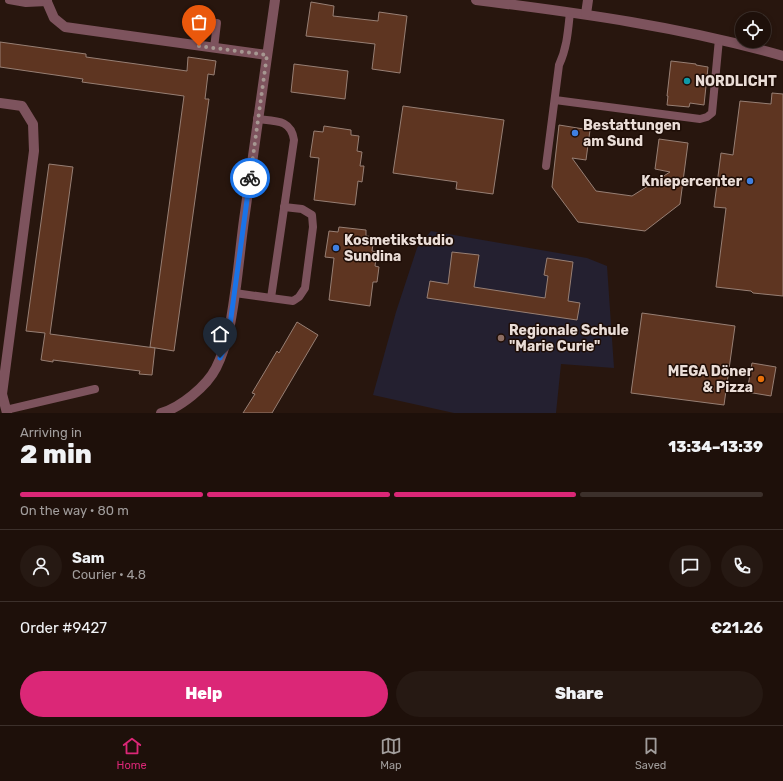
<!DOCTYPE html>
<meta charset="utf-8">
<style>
body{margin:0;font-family:Rubik,sans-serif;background:#261913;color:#f1f3f6;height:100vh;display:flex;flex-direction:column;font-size:15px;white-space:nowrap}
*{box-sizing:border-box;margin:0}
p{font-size:13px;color:#a19d9c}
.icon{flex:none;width:22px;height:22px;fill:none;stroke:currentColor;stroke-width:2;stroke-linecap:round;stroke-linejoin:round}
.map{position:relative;height:413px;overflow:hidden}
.panel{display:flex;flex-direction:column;background:#1e100a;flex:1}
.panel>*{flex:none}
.buttons{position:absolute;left:735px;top:12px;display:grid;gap:8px}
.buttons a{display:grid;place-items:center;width:36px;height:36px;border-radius:50%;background:#1e100a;box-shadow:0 2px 6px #0003,0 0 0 1px #3c302b;font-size:20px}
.pin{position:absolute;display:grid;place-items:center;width:34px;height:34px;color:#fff;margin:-41px -17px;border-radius:50% 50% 50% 0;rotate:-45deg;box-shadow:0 0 4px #0007}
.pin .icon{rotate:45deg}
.courier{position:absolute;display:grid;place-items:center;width:40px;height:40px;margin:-20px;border:3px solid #1a73e8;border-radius:50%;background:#fff;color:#222;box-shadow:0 1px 5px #0007}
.overview em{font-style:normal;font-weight:800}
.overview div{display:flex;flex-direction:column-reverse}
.overview{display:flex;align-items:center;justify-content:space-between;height:68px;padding:0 20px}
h1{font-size:26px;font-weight:800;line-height:30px}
.bar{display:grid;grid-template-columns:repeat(4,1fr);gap:6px 4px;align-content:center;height:48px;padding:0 20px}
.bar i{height:5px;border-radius:3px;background:#3c302b}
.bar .on{background:#db2777}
.bar p{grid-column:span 4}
.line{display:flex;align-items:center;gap:10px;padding:0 20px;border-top:1px solid #3c302b}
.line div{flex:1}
.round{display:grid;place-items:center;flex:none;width:42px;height:42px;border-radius:21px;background:#261913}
.button{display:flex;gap:8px;margin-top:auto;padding:8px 20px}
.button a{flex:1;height:46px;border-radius:24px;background:#db2777;color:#fff;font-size:16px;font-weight:800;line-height:46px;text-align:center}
.button a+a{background:#261913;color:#f1f3f6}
.tabs{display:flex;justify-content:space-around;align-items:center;height:56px;border-top:1px solid #3c302b;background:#1e100a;font-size:11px;color:#a19d9c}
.tabs a{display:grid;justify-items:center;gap:2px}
.tabs .on{color:#db2777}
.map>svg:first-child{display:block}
.education{fill:#242030}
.building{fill:#5e3521;stroke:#977f74}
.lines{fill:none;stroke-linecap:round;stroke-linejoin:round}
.service{stroke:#7d535d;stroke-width:8}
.minor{stroke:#7d535d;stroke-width:10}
.done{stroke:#a69791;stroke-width:4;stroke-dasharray:0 7.2}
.route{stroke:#1a73e8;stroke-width:5}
.culture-dot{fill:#0f9aa8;stroke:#1e0d06;stroke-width:1.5}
.shop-dot{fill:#3f7fe0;stroke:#1e0d06;stroke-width:1.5}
.education-dot{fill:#8d6e63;stroke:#1e0d06;stroke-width:1.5}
.food-dot{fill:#e8710a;stroke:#1e0d06;stroke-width:1.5}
.labels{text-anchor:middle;stroke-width:3;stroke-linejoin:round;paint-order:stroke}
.poi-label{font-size:14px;font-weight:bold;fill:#eaddd7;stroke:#1e0d06;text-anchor:start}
</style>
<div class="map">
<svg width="783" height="413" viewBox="0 0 783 413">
<rect width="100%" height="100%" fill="#28160e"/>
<path class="education" d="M431,231L587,258L607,266L614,368L561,364L556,413H454L373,395L396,312L417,248Z"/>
<g class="building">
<path d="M311,2L334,6L333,16L378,21L379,12L407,16L400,73L372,69L375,44L306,36Z"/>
<path d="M0,42L86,54V57L187,71L188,57L216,61L214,75L208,74L205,99H209L174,351L150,347L184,96L82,82L83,79L0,67Z"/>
<path d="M671,61L696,64V65L708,67L704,105L690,103L689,107L667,105L668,96H667Z"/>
<path d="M294,64L348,71L345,99L291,92Z"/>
<path d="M772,93L783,94V296L753,293L751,291L716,287L726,208L714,207L721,153L733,155L740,101L771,104Z"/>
<path d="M403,106L504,120L493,194L456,189L457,182L393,173Z"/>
<path d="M559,125L590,130L586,160L572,158L596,191L632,196L670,172L655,169L659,139L688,143L680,204L645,231L578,222L552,187Z"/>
<path d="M324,126L351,130V135L359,136L357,151L362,152L360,166H364L362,182L358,181L355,205L314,200L319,158L310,157L314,131L323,132Z"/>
<path d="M49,164L73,167L50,334L155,348L152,375L139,374L140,371L53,360V362L41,360L45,333L26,331Z"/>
<path d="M339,227L366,230V236L374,237L372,251L377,252L375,266L379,267L377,282H373L370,306L329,300L334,258L325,257L329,231L338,232Z"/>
<path d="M452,252L479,255L474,287L545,298L548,276L544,275L547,258L573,262L568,301L580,303L577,320L427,298L430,281L448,284Z"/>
<path d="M642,313L735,326L724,405L631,393Z"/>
<path d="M297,322L318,335L272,413H243L255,394L252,393L264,373L277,351L279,353Z"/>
<path d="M752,363L776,367L771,396L747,392Z"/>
</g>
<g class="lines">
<g class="service">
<path d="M9,0L26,3L47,2"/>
<path d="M214,48L217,23"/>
<path d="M555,100L700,119L707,117L712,113L719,39"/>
<path d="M546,166L559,65C567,48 568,31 570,12"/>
<path d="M235,293L271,298L294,140C291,119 275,121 257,119"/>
<path d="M271,298L293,301L299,297L305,288L313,227L312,215L302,209L284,207"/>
<path d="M6,410L95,389"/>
</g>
<g class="minor">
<path d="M47,0V2L54,18L65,27L267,55"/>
<path d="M476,0C580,13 683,27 783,56"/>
<path d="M586,14L588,0"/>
<path d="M0,103L22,106L33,124L34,151L2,394L7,413"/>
<path d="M161,413C180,408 207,386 216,368C229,342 232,314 236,286C239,264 241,242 244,220C254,146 265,73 275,0"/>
</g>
</g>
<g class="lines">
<path class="done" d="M199,46L267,55L250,178"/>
<path class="route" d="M220,358L226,346L230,325L250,178"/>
</g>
<circle class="culture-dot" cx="687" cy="81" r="4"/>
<g class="shop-dot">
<circle cx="575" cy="133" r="4"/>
<circle cx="750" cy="181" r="4"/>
<circle cx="336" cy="248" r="4"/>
</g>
<circle class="education-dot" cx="501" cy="338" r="4"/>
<circle class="food-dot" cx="761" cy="379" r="4"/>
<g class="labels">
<g class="poi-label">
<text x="695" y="86">NORDLICHT</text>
<text x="583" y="130">Bestattungen<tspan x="583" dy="16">am Sund</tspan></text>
<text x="742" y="186" text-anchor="end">Kniepercenter</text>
<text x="344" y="245">Kosmetikstudio<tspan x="344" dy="16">Sundina</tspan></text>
<text x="509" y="335">Regionale Schule<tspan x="509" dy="16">"Marie Curie"</tspan></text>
<text x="753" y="376" text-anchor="end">MEGA Döner<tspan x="753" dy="16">&amp; Pizza</tspan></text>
</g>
</g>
</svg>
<div class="buttons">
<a><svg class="icon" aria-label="locate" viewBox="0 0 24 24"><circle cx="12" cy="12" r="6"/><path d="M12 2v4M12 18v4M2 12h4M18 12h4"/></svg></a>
</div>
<div class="pin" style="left:199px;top:46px;background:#ea580c"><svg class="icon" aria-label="bag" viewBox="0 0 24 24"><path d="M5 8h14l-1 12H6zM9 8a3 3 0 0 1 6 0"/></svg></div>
<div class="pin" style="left:220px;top:358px;background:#1f2937"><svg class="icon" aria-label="home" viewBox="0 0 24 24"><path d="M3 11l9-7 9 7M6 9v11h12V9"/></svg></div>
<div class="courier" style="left:250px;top:178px"><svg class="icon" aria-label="bike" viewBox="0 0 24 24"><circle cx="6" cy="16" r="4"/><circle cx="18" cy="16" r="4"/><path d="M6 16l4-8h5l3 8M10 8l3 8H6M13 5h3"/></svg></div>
</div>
<section class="panel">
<div class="overview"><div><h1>2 min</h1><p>Arriving in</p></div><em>13:34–13:39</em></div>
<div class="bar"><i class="on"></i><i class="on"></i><i class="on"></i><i></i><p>On the way · 80 m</p></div>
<div class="line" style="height:72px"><a class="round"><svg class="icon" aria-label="person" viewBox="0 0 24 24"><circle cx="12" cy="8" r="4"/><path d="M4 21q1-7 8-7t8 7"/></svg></a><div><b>Sam</b><p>Courier · 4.8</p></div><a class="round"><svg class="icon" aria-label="chat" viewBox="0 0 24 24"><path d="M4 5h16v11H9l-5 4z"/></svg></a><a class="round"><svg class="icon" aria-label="phone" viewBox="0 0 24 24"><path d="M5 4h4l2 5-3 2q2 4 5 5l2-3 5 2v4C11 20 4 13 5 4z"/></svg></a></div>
<div class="line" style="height:52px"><div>Order #9427</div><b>€21.26</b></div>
<div class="button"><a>Help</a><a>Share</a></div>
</section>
<nav class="tabs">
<a class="on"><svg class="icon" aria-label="home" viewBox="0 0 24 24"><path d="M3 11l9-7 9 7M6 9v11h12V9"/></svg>Home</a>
<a><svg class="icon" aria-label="map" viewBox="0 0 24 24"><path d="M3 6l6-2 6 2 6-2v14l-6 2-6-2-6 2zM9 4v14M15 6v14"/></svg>Map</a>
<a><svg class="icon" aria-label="saved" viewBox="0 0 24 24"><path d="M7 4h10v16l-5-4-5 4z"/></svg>Saved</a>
</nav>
